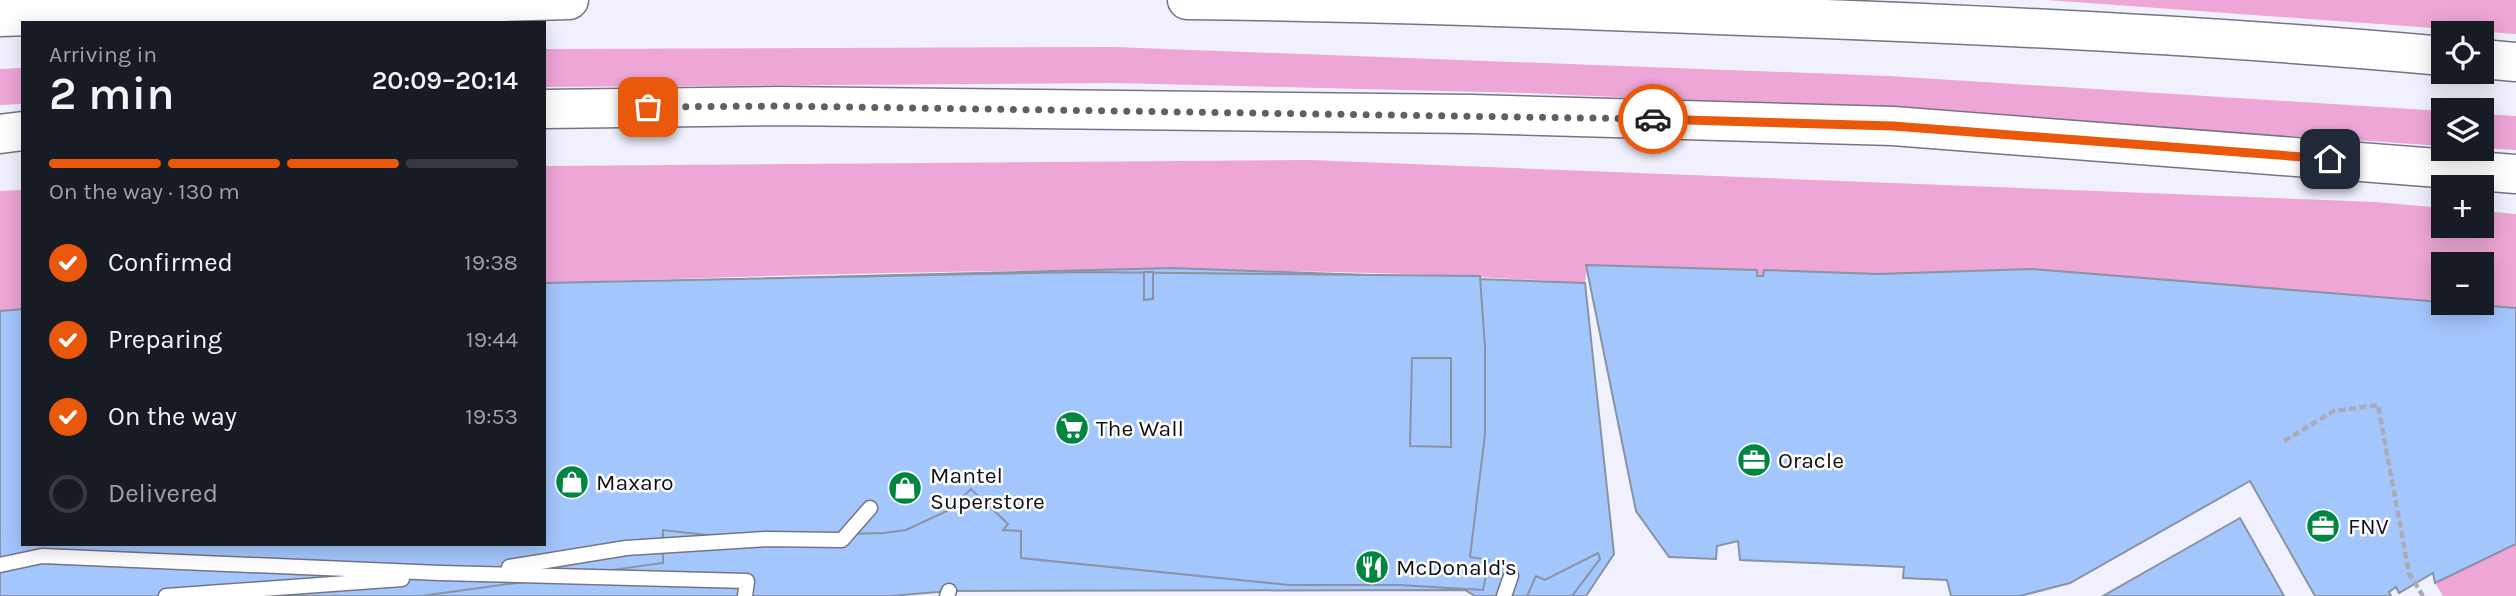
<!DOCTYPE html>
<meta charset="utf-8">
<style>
body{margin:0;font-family:Karla,sans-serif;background:#242831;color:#f1f3f6;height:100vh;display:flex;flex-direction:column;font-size:26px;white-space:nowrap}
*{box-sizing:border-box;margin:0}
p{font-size:23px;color:#9ea1a6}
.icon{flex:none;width:38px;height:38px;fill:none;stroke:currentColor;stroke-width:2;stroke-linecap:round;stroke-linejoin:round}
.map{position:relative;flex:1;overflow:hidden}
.drawer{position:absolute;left:21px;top:21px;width:525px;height:525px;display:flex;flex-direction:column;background:#171b24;border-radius:0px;box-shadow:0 4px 18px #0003}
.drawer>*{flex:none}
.fabs{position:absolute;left:2431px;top:21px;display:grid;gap:14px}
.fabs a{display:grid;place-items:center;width:63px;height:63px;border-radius:0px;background:#171b24;box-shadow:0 4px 18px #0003;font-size:35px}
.pin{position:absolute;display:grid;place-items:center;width:60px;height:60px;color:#fff;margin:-30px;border-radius:14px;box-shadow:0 4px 10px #0006}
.courier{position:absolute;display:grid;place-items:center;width:70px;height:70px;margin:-35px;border:5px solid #ea580c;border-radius:50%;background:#fff;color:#222;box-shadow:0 2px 9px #0007}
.head em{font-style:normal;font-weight:600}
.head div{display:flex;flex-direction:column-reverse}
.head{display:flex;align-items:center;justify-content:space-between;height:119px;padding:0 28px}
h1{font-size:46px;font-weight:600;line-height:52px}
.bar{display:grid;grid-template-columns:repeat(4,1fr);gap:10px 7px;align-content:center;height:84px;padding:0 28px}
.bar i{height:9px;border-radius:5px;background:#363941}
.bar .selected{background:#ea580c}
.bar p{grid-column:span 4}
ol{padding:0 28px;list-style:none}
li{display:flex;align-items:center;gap:21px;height:77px}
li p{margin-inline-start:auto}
li .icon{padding:7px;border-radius:50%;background:#ea580c;color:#fff;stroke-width:4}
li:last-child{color:#9ea1a6}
li i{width:38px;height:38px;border:4px solid #363941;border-radius:50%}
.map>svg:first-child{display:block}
.green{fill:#eda6d6;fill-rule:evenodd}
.building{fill:#a3c6fd;stroke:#8993a3;stroke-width:2}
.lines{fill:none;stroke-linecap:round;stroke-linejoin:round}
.service-casing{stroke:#757486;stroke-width:17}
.motorway-casing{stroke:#757486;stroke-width:41}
.path{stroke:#ababb5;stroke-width:4.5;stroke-dasharray:7 3.5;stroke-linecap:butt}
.service{stroke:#fff;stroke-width:14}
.motorway{stroke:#fff;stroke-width:38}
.done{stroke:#5f5f67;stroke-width:7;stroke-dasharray:0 12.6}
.route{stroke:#ea580c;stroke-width:9}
.labels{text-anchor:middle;stroke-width:5;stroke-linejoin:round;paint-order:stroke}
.poi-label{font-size:23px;fill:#101016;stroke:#fff;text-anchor:start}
</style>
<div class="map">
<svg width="2516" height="596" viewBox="0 0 2516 596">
<rect width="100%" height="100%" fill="#f1f1fd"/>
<g class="green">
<path d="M2047,0H2516V34Z"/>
<path d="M1114,47L1889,76L2443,111V146L1885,109L1525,93L1113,83L544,87V49Z"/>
<path d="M23,68V104L0,105V69Z"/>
<path d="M2482,114L2516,116V150L2482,148Z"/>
<path d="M1310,160L2376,202L2443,208V226H2482V211L2516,214V308L2031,269L1878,274L1764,270L1763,276H1757L1756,270L1587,265L1585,283C1241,260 889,272 544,283V166ZM2443,264H2482V303H2443Z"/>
<path d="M23,190V309L0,311V191Z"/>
<path d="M2516,538V596H2443L2435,583L2515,544Z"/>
</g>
<g class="building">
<path d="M1586,265L1757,270V276H1763L1764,270L1878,274L2032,269L2516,308V544L2435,583L2433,573L2399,593L2396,587L2389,592L2391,596H2315L2250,481L2070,583L2020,596H1951L1947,580L1903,578L1904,567L1740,560L1738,541L1717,546L1716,559L1669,557L1636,511Z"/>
<path d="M1172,268L1585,283L1614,554L1586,596H1475L1465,590L949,591L891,596H0V312L23,310V544H544V284Z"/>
<path d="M1083,272L1480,276L1485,348V434L1470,557L1489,560L1483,590L1399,585H1289L1021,558V531L1003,530L1008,524L971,489L947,511L906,530L884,533L726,537L663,530V563L421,596H0V311L23,309V544H544V283Z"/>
<path d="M1144,272H1153V299L1144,300Z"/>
<path d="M1412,358H1451V447L1410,446Z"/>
<path d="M2240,518L2284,596H2103Z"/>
<path d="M1598,553L1600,559L1572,596H1527L1536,576L1545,580Z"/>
</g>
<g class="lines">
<g class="service-casing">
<g id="service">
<path d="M0,565L42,556L440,573L747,581L745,596"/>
<path d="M509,567L626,548L766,539L842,540L870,508"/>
<path d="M166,596L402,579"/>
<path d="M947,596L949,591"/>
<path d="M1504,596L1511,576"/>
</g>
</g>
<g class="motorway-casing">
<g id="motorway">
<path d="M1187,0C1373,2 1558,9 1743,16C1977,24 2210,35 2443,56"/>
<path d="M0,17L569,0"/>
<path d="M2482,59L2516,62"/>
<path d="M544,109L779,106L1471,114L1893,126L2516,174"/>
<path d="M0,134L23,131"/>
</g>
</g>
<path class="path" d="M2284,441L2334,411L2378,405L2409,573L2423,596"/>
<use href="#service" class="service"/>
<use href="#motorway" class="motorway"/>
</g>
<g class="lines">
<path class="done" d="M648,107L779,106L1653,119"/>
<path class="route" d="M1653,119L1893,126L2330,159"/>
</g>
<defs>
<g id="supermarket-disc" transform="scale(1.75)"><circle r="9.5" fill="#018642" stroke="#fff"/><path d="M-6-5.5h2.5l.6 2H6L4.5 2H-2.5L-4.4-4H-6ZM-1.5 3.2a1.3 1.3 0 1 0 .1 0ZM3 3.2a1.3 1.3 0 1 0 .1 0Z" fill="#fff"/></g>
<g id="office-disc" transform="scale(1.75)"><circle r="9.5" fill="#018642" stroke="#fff"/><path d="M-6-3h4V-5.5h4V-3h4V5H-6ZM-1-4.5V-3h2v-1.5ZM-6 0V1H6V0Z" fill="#fff"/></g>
<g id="shop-disc" transform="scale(1.75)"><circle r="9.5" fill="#018642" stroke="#fff"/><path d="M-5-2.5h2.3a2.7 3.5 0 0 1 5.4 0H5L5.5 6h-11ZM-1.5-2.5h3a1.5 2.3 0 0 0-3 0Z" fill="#fff"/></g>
<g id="restaurant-disc" transform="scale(1.75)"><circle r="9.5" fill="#018642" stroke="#fff"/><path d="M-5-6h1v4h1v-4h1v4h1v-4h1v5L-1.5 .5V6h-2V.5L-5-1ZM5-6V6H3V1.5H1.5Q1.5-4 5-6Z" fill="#fff"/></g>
</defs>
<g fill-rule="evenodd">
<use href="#supermarket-disc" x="1072" y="428"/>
<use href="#office-disc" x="1754" y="460"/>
<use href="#shop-disc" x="572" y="482"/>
<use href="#shop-disc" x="905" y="488"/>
<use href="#office-disc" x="2323" y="526"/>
<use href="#restaurant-disc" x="1372" y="567"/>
</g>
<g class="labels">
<g class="poi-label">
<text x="1096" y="436">The Wall</text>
<text x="1778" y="468">Oracle</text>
<text x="930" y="483">Mantel<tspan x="930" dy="26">Superstore</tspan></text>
<text x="596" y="490">Maxaro</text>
<text x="2348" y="534">FNV</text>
<text x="1396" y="575">McDonald's</text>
</g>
</g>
</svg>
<div class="fabs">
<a><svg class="icon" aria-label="locate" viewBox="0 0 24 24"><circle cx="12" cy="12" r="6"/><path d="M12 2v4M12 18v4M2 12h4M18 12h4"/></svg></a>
<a><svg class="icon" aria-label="layers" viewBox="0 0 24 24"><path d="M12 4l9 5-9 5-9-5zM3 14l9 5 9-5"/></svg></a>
<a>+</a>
<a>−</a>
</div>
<div class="pin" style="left:648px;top:107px;background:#ea580c"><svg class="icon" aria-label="bag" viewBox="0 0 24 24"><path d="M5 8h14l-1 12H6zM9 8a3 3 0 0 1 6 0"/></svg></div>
<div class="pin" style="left:2330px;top:159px;background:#1f2937"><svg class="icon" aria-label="home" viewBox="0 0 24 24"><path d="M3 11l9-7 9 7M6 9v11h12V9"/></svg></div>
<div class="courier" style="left:1653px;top:119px"><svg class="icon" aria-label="car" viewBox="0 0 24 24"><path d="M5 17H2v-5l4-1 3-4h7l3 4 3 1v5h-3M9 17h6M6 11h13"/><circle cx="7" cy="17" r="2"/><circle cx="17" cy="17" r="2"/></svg></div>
<section class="drawer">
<div class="head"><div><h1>2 min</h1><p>Arriving in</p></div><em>20:09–20:14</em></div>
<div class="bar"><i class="selected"></i><i class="selected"></i><i class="selected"></i><i></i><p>On the way · 130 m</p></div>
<ol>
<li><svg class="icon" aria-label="check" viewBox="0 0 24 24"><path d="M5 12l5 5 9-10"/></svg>Confirmed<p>19:38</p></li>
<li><svg class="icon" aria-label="check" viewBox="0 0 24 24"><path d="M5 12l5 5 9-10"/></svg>Preparing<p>19:44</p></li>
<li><svg class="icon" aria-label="check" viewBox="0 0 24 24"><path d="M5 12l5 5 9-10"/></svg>On the way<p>19:53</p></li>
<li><i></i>Delivered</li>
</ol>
</section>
</div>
